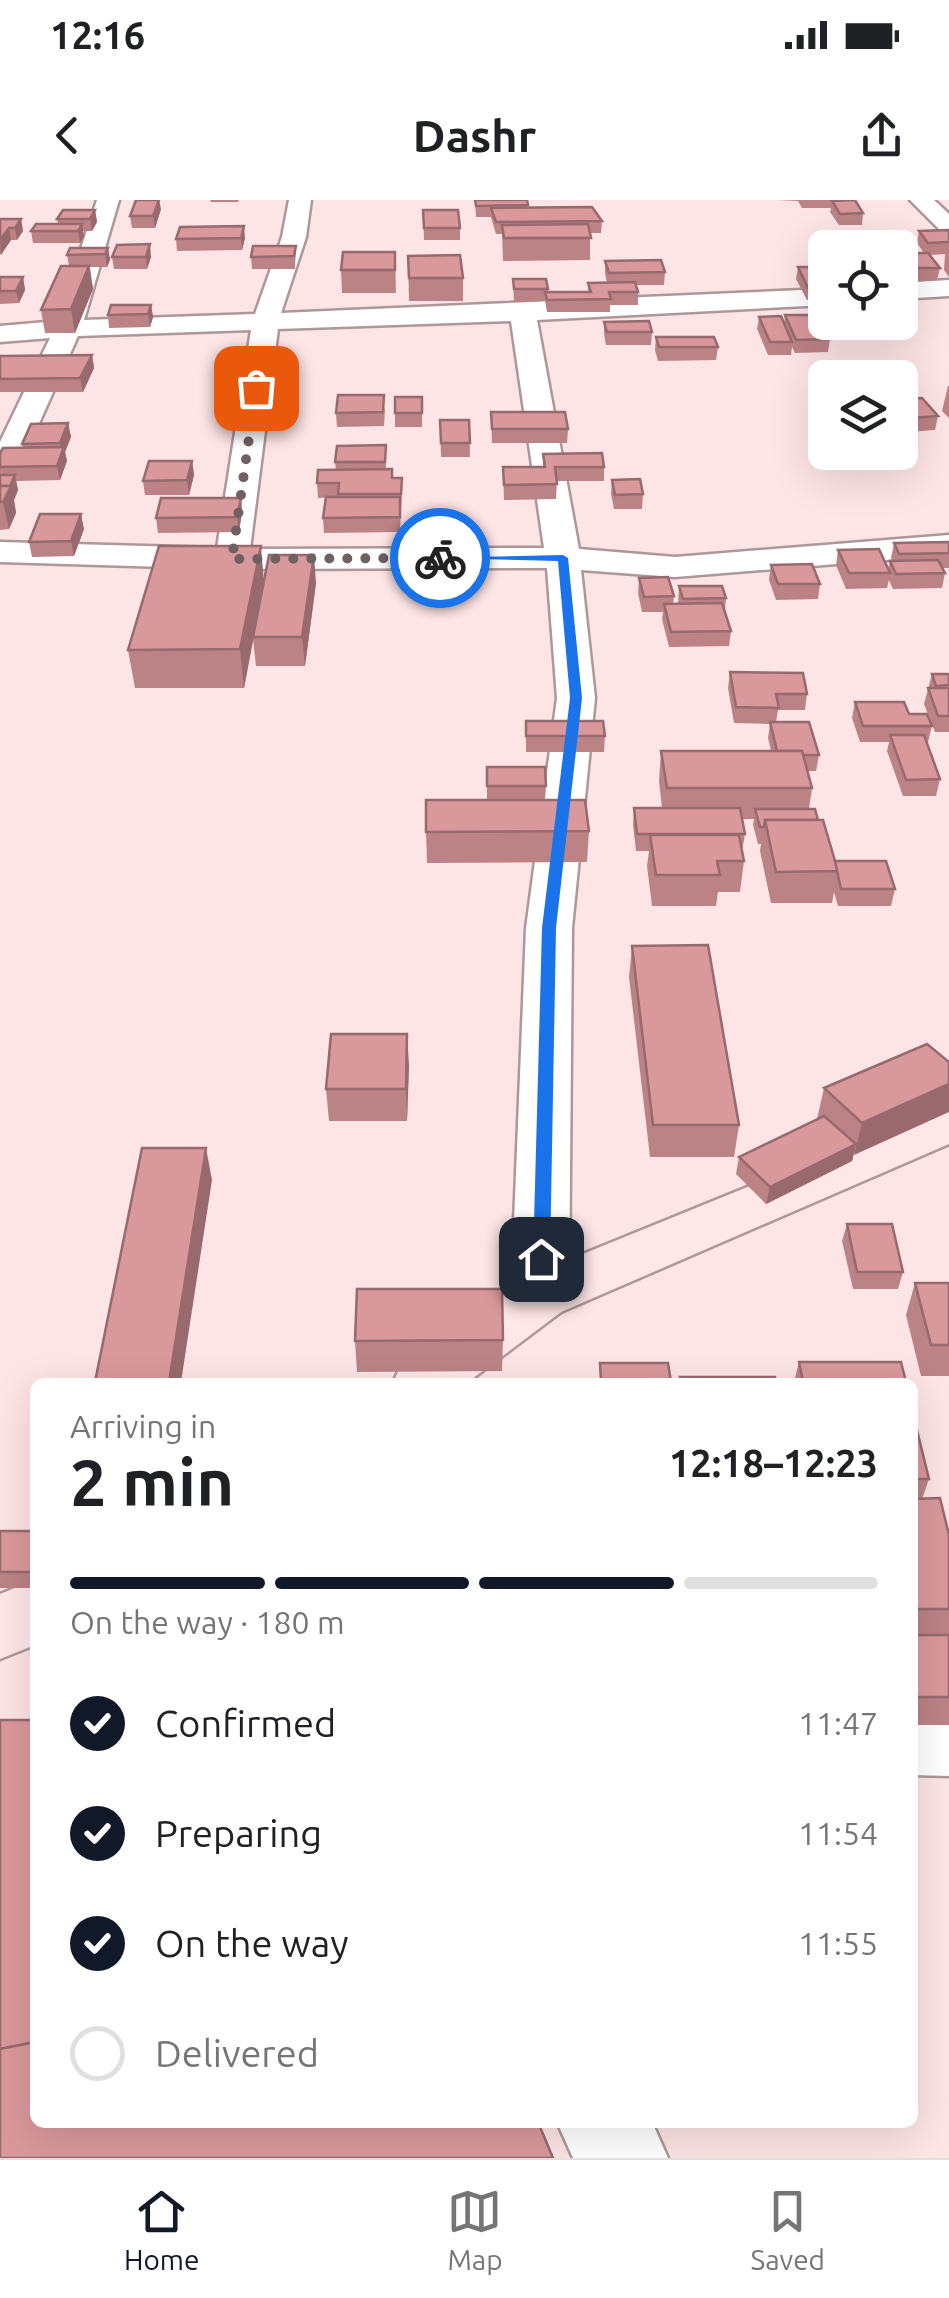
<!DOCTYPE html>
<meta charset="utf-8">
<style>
body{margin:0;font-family:Ubuntu,sans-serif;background:#f6f6f6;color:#202124;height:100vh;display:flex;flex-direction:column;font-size:38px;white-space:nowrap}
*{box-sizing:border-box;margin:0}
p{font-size:32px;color:#757577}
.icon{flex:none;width:55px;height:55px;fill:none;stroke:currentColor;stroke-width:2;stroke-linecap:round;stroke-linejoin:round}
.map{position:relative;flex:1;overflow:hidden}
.side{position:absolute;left:30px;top:1178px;width:888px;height:750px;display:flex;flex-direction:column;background:#fff;border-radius:15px;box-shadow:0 10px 40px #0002}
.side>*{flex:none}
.fabs{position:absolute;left:808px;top:30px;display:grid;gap:20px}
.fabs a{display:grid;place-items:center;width:110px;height:110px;border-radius:15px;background:#fff;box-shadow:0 10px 40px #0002;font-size:50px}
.pin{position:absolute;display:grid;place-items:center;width:85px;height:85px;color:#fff;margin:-42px;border-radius:20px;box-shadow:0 5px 15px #0006}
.courier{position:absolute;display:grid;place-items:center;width:100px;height:100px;margin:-50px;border:8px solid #1a73e8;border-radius:50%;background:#fff;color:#222;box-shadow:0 2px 12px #0007}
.summary em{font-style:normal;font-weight:600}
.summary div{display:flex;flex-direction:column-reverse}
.summary{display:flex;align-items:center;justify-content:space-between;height:170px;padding:0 40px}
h1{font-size:65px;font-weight:600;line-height:75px}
.bar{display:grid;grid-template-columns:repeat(4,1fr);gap:15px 10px;align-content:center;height:120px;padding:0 40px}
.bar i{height:12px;border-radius:8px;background:#e0e0e0}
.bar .current{background:#111827}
.bar p{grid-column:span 4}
ol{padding:0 40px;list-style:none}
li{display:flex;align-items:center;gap:30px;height:110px}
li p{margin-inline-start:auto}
li .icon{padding:10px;border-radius:50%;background:#111827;color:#fff;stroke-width:4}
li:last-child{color:#757577}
li i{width:55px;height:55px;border:5px solid #e0e0e0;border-radius:50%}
.status{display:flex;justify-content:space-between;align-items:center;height:70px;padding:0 50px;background:#fff;direction:ltr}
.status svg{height:28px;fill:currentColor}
header{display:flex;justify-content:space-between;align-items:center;height:130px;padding:0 40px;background:#fff;font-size:45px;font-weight:600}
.menu{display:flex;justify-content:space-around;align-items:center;height:140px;border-top:2px solid #e0e0e0;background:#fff;font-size:28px;color:#757577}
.menu a{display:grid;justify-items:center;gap:5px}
.menu .current{color:#111827}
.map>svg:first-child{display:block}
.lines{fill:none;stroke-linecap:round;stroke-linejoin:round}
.street-casing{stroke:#ae9798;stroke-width:5}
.secondary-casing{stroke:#ae9798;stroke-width:5}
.street{fill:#fff;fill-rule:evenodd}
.secondary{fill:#ffe7e8;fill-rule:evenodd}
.wall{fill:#bb8386}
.shaded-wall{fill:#986a6d}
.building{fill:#d9989c;stroke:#986a6d;stroke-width:2.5}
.route{fill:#1a73e8}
.done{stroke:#6f6162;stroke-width:10;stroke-dasharray:0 18}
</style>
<div class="status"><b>12:16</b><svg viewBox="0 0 49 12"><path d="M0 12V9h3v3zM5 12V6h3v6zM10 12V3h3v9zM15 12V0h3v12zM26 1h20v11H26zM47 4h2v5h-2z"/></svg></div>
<header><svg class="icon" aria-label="back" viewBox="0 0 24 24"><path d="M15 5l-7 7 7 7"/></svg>Dashr<svg class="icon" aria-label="share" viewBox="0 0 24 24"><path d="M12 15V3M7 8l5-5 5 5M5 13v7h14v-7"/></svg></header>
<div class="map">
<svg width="949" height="1958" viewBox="0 0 949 1958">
<rect width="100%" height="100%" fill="#fde4e5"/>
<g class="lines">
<g class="street-casing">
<g id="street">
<path d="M97,0H119L84,120L255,114L282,37L289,0H311L306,37L281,113L825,89V105L537,120L579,349L675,357L949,335V355L675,377L581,370L595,498L572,728L569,1096L561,1112L540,1119L519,1112L511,1096L526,728L557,498L547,368L232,369L0,362V342L217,348L251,130L78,136L16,275L11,282L0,284V242L50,138L0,142V126L57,121ZM511,121L544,348L250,349L278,129Z"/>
<path d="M910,0H934L949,14V33L941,31Z"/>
<path d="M949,80V96L900,99V83Z"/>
<path d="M912,1503L949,1504V1576L912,1575Z"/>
<path d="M557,1922H652L668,1958H573Z"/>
</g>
</g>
<g class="secondary-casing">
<g id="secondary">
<path d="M949,905V944L561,1112L468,1182H393L402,1164L519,1080Z"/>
<path d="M35,1380V1445L0,1459V1394Z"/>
</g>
</g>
<use href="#street" class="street"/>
<use href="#secondary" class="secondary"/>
</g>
<g class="wall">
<path d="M210,0H239L238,2H211Z"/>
<path d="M475,0H527L528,7L602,21L601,33H590V60L503,61L502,34H496L491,17H476Z"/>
<path d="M778,0H855L863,13L862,25H839L830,12L831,8H802L798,1Z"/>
<path d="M161,9L155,28H132L130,16Z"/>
<path d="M95,10L97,22L92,31H83L84,36L80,43H33L31,31L58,24L57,19Z"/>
<path d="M423,10L460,28V40H424Z"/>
<path d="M0,19H21L23,31L17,40H11L0,55Z"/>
<path d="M949,30V77L944,70L945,54L930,55L940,68L937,80L901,81L900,53H924L917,43L919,31Z"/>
<path d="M245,38L242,50L177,51L176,39Z"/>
<path d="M296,46L295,69H252L251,57Z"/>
<path d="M108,48L110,60L107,67H90L93,89L75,133H45L41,110L69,66L67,55Z"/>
<path d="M395,52L396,93H342L341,70Z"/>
<path d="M408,56L463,78V101H409Z"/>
<path d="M112,57H151L147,69H114Z"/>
<path d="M605,61L665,72L664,85H636L638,92V105H610V112H547L545,101L514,102L513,79L548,89V92H588V83H607L605,73Z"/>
<path d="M798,67H825V100H807L796,79Z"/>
<path d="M0,77H23L25,90L19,103L0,104Z"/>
<path d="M151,105L153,117L150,127L109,128L108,115Z"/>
<path d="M785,115L830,139L828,152L795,153L792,147L791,155H768L757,129L759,117L784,123Z"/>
<path d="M604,122L652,132L651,145H606L604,134Z"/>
<path d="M656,137L718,147L716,160L658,161L655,150Z"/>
<path d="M92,155L94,168L83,192H0V156Z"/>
<path d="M948,186H949V218L942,211Z"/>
<rect x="395" y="197" width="27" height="30"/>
<path d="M900,199L938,216L935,230L909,232L900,220Z"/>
<path d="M385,209L384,226L337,227L336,213Z"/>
<path d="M491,212L568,229L567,243H492Z"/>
<path d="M440,220H469L470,257H441Z"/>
<path d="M68,223L71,237L65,252L67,261L60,280L16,281L18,290L14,300L16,313L9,329L0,330V253L23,248L22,244Z"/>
<path d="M543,254L604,267V281H557L556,299L504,300L503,267H543Z"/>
<path d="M386,259V269L402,293L400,332L324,333L323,318L338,297L318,298L317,283L336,270L335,262Z"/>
<path d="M192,261L194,275L189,295H145L143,281Z"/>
<path d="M612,280L643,294L642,309H614L611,294Z"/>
<path d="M241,298L242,312L239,332L158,333L156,318Z"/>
<path d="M84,329L74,356L32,357L29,342Z"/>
<path d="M949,342V368H943L945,373L942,388L893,389L889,380L887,388L846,389L836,365L838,350L888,369L890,361H892L891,358L894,343Z"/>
<path d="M771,365L820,384L818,399L776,400L769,380Z"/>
<path d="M639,378L674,396L673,404H678L679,386L726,398L725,411L731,431L729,446L669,447L662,419L663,412H642L638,393Z"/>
<path d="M264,381L316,383L305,466H256L253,439L244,488H135L128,450Z"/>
<path d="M730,472L807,494L805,510H778L776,522L819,555L816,571H808L812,588L809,609L818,620L835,661L895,689L891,706H838L834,692L832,703H771L760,651L761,644H758L753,625L754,619H742L745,634L742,651L744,661L740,692H718L716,706H652L647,666L649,651H636L633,625L634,608H662L659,581L661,551H771L768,538L770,524L734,523L728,488Z"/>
<path d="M932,474H949V532H935L924,504Z"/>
<path d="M855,502L909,514L932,526L928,542H926L940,579L936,596H903L887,551L889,542H860L852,518Z"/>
<path d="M526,521L605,536L604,552H526Z"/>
<path d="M487,567L546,586L545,600L589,631L587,662L427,663L426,632L487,600Z"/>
<path d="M632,746L739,925L734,957H650L629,777Z"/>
<path d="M927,844L854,954L852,961L766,1004L736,974L739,957L817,919L824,888Z"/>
<path d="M409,865L407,921H329L326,889Z"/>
<path d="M847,1024L903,1072L898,1089H853L842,1041Z"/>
<path d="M915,1083H949V1176H921L906,1115Z"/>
<path d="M503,1140L502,1171L357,1172L355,1141Z"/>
<path d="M799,1162L906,1182H794Z"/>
<path d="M912,1210L929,1279L922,1299L949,1335V1525H912Z"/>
<rect x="0" y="1331" width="35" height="57"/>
</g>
<g class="shaded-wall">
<path d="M159,0L161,9L155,28L153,16Z"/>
<path d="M95,10L97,22L92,31L90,19Z"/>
<path d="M21,19L23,31L17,40L15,28Z"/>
<path d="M82,24L84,36L80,43L78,31Z"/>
<path d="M244,26L245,38L242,50L241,38Z"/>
<path d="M9,28L11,40L1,55L0,40Z"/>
<path d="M150,44L151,57L147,69L146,57Z"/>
<path d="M108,48L110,60L107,67L105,54Z"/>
<path d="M89,66L93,89L75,133L71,109Z"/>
<path d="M23,77L25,90L19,103L16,91Z"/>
<path d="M151,105L153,117L150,127L148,114Z"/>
<path d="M92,155L94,168L83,192L80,178Z"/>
<path d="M68,223L71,237L65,252L67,261L60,280L57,266L62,253L60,243Z"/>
<path d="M192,261L194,275L189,295L187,280Z"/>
<path d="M15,275L18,290L14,300L16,313L9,329L3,302Z"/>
<path d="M241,298L242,312L239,332L237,317Z"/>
<path d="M81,314L84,329L74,356L71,341Z"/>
<path d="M261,346L264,383L244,488L240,449Z"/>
<path d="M314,355L316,383L305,466L302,437Z"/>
<path d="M407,834L409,865L407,921L406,889Z"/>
<path d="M949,884V912L854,955L862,923Z"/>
<path d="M856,944L852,961L766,1004L770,987Z"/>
<path d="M206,948L212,980L181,1182H169Z"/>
</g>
<g class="building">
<path d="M136,0H159L153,16H130Z"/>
<path d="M475,0H527L528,5L476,6Z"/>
<path d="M855,0L863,13L840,14L832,1Z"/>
<path d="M592,7L602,21L496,22L491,8Z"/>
<path d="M63,10H95L90,19H57Z"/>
<path d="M423,10H458L460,28H424Z"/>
<path d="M0,19H21L15,28H9L0,40Z"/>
<path d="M36,24H82L78,31H31Z"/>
<path d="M588,24L591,38H504L502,25Z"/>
<path d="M244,26L241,38L176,39L180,27Z"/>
<path d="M949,30V42L928,43L919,31Z"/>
<path d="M150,44L146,57H112L117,45Z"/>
<path d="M253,46H296L294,56L251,57Z"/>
<path d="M70,48H108L105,54L67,55Z"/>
<path d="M343,52H395V70H341Z"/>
<path d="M900,53H928L940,68H903L900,64Z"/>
<path d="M460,55L463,78H409L408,56Z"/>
<path d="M661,60L665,72L609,73L605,61Z"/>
<path d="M61,66H89L71,109L41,110Z"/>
<path d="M798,67H825V87L808,88Z"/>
<path d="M0,77H23L16,91H0Z"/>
<path d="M513,79H546L548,89H514Z"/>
<path d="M635,82L638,92H609L611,99L547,100L545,92H591L588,83Z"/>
<path d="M111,105H151L148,114L108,115Z"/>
<path d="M785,115H818L830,139L796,140Z"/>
<path d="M781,116L792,142H770L759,117Z"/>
<path d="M649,121L652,132H607L604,122Z"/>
<path d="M656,137H714L718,147H659Z"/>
<path d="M92,155L80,178L0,179V156Z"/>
<path d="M338,195H384L383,212L336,213Z"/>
<rect x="395" y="197" width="27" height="16"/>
<path d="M922,198L938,216L912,218L900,203V199Z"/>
<path d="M491,212H565L568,229H492Z"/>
<path d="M440,220H469L470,243H441Z"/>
<path d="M68,223L60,243L22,244L31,224Z"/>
<path d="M386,245L385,262H335L337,246Z"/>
<path d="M64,247L57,266L0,267V253L3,248Z"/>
<path d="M602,253L604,267H555L557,284L504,285L503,267H545L543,254Z"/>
<path d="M149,261H192L187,280L143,281Z"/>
<path d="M392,269V278H402L401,294H338L339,283H317L318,270Z"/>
<path d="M0,275H15L10,286H0Z"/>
<path d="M640,279L643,294L615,295L612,280Z"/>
<path d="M0,286H11L3,302H0Z"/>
<path d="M326,297H400V317L323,318Z"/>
<path d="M161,298H241L237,317L156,318Z"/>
<path d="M40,314H81L71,341L29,342Z"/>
<path d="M949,342V353L899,354L894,343Z"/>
<path d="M159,346H261L240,449L128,450Z"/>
<path d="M879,349L890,373H849L838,350Z"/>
<path d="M269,355H314L302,437H253Z"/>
<path d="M938,360L945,373L896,374L890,361Z"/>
<path d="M812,364L820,384H778L771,365Z"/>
<path d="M668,377L674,396L644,397L639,378Z"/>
<path d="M679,386H722L726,398L683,399Z"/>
<path d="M722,403L731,431L671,432L664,404Z"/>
<path d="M730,472L803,473L807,494H776L779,508L736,507Z"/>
<path d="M932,474H949V485L936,486Z"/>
<path d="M928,488H949V516H938Z"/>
<path d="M855,502H904L909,514H927L932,526H863Z"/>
<path d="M526,521H603L605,536H526Z"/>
<path d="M770,522H809L819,555H803L802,551H777Z"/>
<path d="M890,535H924L940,579L906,580Z"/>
<path d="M661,551H802L812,588H667Z"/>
<path d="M487,567H545L546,586H487Z"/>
<path d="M426,600H585L589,631L426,632Z"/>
<path d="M634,608H740L745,634H637Z"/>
<path d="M755,609H815L818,620H765L764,627H760Z"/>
<path d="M765,620H823L838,671L776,672Z"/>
<path d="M650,635H739L744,661H717L720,675H656Z"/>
<path d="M835,661H886L895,689H841Z"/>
<path d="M708,745L739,925H653L632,746Z"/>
<path d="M331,834H407L406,889H326Z"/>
<path d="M927,844L949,862V884L862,923L824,888Z"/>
<path d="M824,916L856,944L770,987L739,957Z"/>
<path d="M142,948H206L169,1182H95Z"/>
<path d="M847,1024H892L903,1072H857Z"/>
<path d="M915,1083H949V1145H931Z"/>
<path d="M357,1089H502L503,1140L355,1141Z"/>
<path d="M799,1162H901L906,1182H803Z"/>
<path d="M600,1163H668L671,1182H601Z"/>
<path d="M680,1177H775L776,1182H681Z"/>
<path d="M912,1210L929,1279H912Z"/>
<path d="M940,1298L949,1335V1409H912V1299Z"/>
<rect x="0" y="1331" width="35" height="41"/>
<rect x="912" y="1435" width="37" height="62"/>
<path d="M0,1520H35V1820L31,1843L0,1849Z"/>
<path d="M35,1842V1922H538L553,1958H0V1849Z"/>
</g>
<path class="route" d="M563,355L568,358L582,498L556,728L550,1059L541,1066L533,1059L542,728L570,498L558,361L435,358Z"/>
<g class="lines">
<path class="done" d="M256,188L232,359L440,358"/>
</g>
</svg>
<div class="fabs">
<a><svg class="icon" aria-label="locate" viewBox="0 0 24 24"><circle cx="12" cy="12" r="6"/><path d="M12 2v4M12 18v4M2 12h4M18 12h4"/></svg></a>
<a><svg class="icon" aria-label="layers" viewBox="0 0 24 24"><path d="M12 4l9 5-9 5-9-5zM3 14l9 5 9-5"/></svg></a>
</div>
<div class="pin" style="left:256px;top:188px;background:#ea580c"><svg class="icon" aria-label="bag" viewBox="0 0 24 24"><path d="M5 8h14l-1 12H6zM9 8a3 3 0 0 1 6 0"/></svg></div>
<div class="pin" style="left:541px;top:1059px;background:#1f2937"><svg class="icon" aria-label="home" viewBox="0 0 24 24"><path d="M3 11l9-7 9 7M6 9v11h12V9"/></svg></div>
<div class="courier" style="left:440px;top:358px"><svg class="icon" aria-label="bike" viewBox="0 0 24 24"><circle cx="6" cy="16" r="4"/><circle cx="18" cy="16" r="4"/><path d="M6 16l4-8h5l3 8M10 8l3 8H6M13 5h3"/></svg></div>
<section class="side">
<div class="summary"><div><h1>2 min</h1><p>Arriving in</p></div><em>12:18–12:23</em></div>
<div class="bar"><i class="current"></i><i class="current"></i><i class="current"></i><i></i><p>On the way · 180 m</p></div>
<ol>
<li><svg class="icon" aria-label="check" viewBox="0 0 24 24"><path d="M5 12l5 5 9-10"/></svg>Confirmed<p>11:47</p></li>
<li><svg class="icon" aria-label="check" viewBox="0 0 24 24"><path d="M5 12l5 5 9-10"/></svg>Preparing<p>11:54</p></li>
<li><svg class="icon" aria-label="check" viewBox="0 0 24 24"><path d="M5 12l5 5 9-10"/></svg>On the way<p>11:55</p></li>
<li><i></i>Delivered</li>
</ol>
</section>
</div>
<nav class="menu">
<a class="current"><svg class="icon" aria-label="home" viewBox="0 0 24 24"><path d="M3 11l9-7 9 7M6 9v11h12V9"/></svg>Home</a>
<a><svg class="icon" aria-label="map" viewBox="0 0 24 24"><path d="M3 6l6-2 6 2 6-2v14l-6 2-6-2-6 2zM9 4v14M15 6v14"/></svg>Map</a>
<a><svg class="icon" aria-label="saved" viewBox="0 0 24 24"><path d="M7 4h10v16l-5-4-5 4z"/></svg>Saved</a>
</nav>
